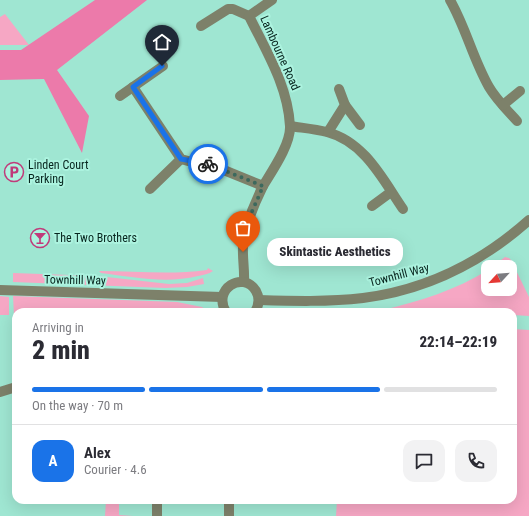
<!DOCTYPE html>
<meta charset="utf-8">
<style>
body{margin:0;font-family:"Roboto Condensed",sans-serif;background:#f2f2f3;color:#2b2b33;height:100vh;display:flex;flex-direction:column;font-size:15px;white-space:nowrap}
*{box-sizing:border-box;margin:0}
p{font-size:13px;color:#7c7c81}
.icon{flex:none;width:22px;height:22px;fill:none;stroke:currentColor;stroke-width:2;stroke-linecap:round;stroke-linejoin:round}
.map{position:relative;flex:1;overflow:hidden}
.panel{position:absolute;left:12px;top:308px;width:505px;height:196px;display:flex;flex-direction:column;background:#fff;border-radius:12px;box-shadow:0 4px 16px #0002}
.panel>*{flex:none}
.needle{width:26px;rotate:244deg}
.controls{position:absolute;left:481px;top:260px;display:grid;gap:8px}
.controls a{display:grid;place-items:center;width:36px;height:36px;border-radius:8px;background:#fff;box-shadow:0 4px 16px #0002;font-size:20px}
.pin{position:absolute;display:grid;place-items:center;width:34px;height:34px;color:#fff;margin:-41px -17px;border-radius:50% 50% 50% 0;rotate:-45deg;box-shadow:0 0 4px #0007}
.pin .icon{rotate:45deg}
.courier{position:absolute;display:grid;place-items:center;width:40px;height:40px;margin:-20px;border:3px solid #1a73e8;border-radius:50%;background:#fff;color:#222;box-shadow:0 1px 5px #0007}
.bubble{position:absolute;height:28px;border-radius:12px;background:#fff;box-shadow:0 4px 16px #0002;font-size:13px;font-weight:800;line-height:28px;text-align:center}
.summary em{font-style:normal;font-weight:800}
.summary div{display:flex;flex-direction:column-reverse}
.summary{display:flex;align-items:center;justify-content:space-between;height:68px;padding:0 20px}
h1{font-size:26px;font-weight:800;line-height:30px}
.bar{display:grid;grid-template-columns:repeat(4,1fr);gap:6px 4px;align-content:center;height:48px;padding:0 20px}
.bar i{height:5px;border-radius:3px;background:#e1e1e2}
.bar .current{background:#1a73e8}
.bar p{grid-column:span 4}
.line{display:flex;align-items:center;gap:10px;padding:0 20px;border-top:1px solid #e1e1e2}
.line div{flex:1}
.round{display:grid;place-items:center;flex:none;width:42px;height:42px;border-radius:12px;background:#f2f2f3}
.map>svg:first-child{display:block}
.green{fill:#f6a7c4}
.forest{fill:#ec7aaa}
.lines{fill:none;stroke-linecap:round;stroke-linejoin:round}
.minor{stroke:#7d816a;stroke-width:10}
.done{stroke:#3c695d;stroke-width:4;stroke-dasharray:0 7.2}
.route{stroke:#1a73e8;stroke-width:5}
.labels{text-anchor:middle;stroke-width:4;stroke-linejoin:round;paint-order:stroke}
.street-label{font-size:12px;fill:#07251e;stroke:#acf3df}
.poi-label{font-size:12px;fill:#07251e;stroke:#acf3df;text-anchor:start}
</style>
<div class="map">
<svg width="529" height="516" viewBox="0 0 529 516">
<rect width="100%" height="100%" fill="#9fe6d2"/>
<g class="green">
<path d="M5,14L29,45H0V17Z"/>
<path d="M505,257L509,258L511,260L529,297V316L513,315V312H385L383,310C420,301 456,290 488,270V289H510V267H492Z"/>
<path d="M208,268L213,271C209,274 203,275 198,276C166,284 133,277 101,273L99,271C135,271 171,275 207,270Z"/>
<path d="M13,273L98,276L169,284L187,283L203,278L204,284L187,287L165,288L13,282Z"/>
<path d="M0,296L9,297V315H0Z"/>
<path d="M13,296L177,302L202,307L206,310V312H16V316H14Z"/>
<path d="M513,329L529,330V516H336L337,500H513Z"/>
<path d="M106,500H119V515L133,516H105Z"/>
</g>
<path class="forest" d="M95,0H147L57,70L89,116L82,153L44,79L0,80V50H21Z"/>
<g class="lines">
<g class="minor">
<path d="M450,0C466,28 473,59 489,87C496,99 507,110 517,121"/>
<path d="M201,26L228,9H233L249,16"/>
<path d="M133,87L181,159L188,161L204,162L263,186"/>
<path d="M120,96L163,66"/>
<path d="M345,105L360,125"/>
<path d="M503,105L520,91"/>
<path d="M290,126C303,128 315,129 327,132C365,142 383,180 403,209"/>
<path d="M328,132L345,105L339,89"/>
<path d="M150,189L181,159"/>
<path d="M372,206L391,192"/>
<path d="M244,282C245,265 240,248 245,231C249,218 257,198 263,186C272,171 291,144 290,126C288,86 266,51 249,16L272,0"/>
<path d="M0,290L222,297"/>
<path d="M259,300C293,301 328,302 363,298C426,290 482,262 529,220"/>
<path d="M226,312C212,289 243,270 256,291C260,298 259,305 255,312"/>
<path d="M0,392L16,387"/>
<path d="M157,516V500"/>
<path d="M229,516V500"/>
</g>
</g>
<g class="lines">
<path class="done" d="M208,164L263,186C255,207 241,229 243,252"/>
<path class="route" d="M162,66L133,87L181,159L208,164"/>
</g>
<defs>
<g id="parking-ring" transform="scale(1)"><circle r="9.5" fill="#acf3df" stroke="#c03a7a" stroke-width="1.5"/><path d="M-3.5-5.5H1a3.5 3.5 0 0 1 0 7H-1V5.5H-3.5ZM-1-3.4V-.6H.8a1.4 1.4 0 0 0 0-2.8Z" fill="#c03a7a"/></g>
<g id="bar-ring" transform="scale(1)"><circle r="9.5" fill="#acf3df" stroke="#c03a7a" stroke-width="1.5"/><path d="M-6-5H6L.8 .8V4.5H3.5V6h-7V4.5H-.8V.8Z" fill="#c03a7a"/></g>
</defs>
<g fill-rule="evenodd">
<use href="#parking-ring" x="14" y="172"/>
<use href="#bar-ring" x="40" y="238"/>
</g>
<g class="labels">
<g class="street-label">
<text transform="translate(280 53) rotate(66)" y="4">Lambourne Road</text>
<text transform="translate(399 275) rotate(-15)" y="4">Townhill Way</text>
<text transform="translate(75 280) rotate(1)" y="4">Townhill Way</text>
</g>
<g class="poi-label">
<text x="28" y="169">Linden Court<tspan x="28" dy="14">Parking</tspan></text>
<text x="54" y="242">The Two Brothers</text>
</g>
</g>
</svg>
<div class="controls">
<a><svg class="needle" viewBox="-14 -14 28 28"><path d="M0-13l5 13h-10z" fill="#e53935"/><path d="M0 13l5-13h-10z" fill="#7c7c81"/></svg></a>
</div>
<div class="pin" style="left:243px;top:252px;background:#ea580c"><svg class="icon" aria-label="bag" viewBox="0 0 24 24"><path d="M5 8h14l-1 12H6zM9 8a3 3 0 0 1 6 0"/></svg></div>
<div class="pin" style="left:162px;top:66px;background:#1f2937"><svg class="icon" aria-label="home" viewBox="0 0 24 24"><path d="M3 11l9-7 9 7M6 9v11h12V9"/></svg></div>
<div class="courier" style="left:208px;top:164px"><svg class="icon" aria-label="bike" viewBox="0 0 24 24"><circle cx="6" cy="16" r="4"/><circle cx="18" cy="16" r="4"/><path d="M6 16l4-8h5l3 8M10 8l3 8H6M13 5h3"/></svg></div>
<div class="bubble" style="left:267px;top:238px;width:136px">Skintastic Aesthetics</div>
<section class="panel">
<div class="summary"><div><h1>2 min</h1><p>Arriving in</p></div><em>22:14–22:19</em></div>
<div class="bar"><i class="current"></i><i class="current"></i><i class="current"></i><i></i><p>On the way · 70 m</p></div>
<div class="line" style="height:72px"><b class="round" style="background:#1a73e8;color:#fff">A</b><div><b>Alex</b><p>Courier · 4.6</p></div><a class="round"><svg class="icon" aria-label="chat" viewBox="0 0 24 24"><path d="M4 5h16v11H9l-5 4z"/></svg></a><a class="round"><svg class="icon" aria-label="phone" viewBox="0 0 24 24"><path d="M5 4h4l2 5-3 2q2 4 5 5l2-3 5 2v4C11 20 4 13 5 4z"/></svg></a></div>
</section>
</div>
